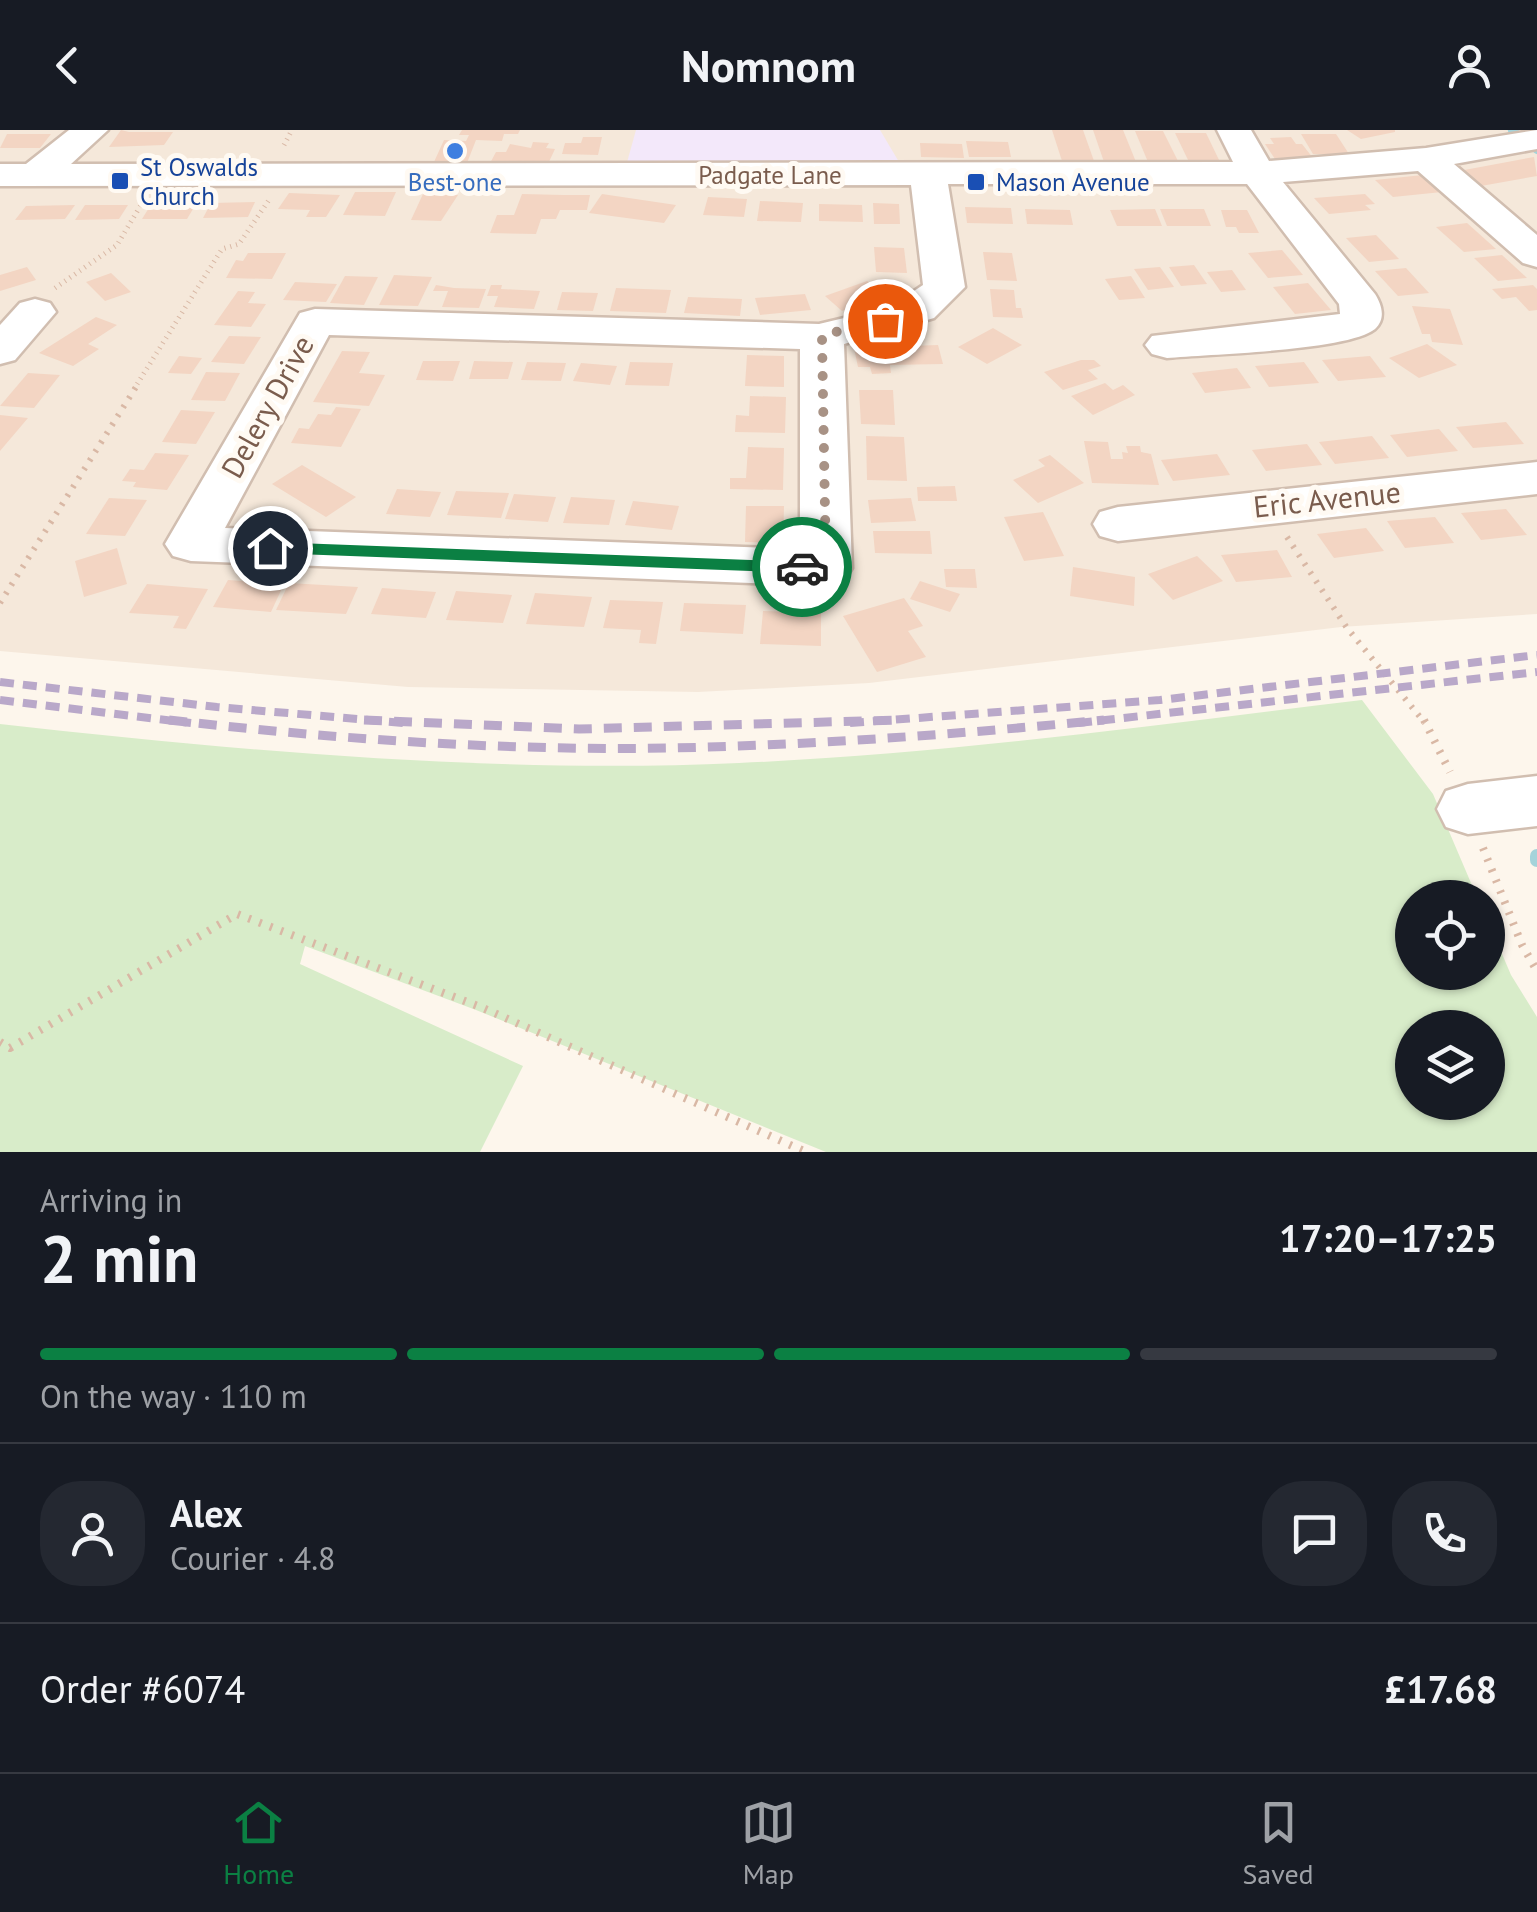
<!DOCTYPE html>
<meta charset="utf-8">
<style>
body{margin:0;font-family:"PT Sans",sans-serif;background:#242831;color:#f1f3f6;height:100vh;display:flex;flex-direction:column;font-size:38px;white-space:nowrap}
*{box-sizing:border-box;margin:0}
p{font-size:32px;color:#9ea1a6}
.icon{flex:none;width:55px;height:55px;fill:none;stroke:currentColor;stroke-width:2;stroke-linecap:round;stroke-linejoin:round}
.map{position:relative;height:1022px;overflow:hidden}
.side{display:flex;flex-direction:column;background:#171b24;flex:1}
.side>*{flex:none}
.fabs{position:absolute;left:1395px;top:750px;display:grid;gap:20px}
.fabs a{display:grid;place-items:center;width:110px;height:110px;border-radius:50%;background:#171b24;box-shadow:0 2px 8px #0004;font-size:50px}
.pin{position:absolute;display:grid;place-items:center;width:85px;height:85px;color:#fff;margin:-42px;border:5px solid #fff;border-radius:50%;box-shadow:0 2px 10px #0007}
.courier{position:absolute;display:grid;place-items:center;width:100px;height:100px;margin:-50px;border:8px solid #0b8043;border-radius:50%;background:#fff;color:#222;box-shadow:0 2px 12px #0007}
.summary em{font-style:normal;font-weight:700}
.summary div{display:flex;flex-direction:column-reverse}
.summary{display:flex;align-items:center;justify-content:space-between;height:170px;padding:0 40px}
h1{font-size:65px;font-weight:700;line-height:75px}
.bar{display:grid;grid-template-columns:repeat(4,1fr);gap:15px 10px;align-content:center;height:120px;padding:0 40px}
.bar i{height:12px;border-radius:8px;background:#363941}
.bar .on{background:#0b8043}
.bar p{grid-column:span 4}
.line{display:flex;align-items:center;gap:25px;padding:0 40px;border-top:2px solid #363941}
.line div{flex:1}
.round{display:grid;place-items:center;flex:none;width:105px;height:105px;border-radius:40px;background:#242831}
header{display:flex;justify-content:space-between;align-items:center;height:130px;padding:0 40px;background:#171b24;font-size:45px;font-weight:700}
.menu{display:flex;justify-content:space-around;align-items:center;height:140px;border-top:2px solid #363941;background:#171b24;font-size:28px;color:#9ea1a6}
.menu a{display:grid;justify-items:center;gap:5px}
.menu .on{color:#0b8043}
.map>svg:first-child{display:block}
.residential{fill:#f5e8da}
.education{fill:#f3e8fa}
.green{fill:#d8ecc9;fill-rule:evenodd}
.lines{fill:none;stroke-linecap:round;stroke-linejoin:round}
.stream-far1{stroke:#a5d3da;stroke-width:8}
.stream{stroke:#a5d3da;stroke-width:14}
.building{fill:#f3d5c3}
.minor-casing{stroke:#d1beb0;stroke-width:5}
.path-far2{stroke:#d9b8a5;stroke-width:5;stroke-dasharray:1 5;stroke-linecap:butt}
.path-far1{stroke:#d9b8a5;stroke-width:6;stroke-dasharray:2.5 8;stroke-linecap:butt}
.path{stroke:#d9b8a5;stroke-width:8;stroke-dasharray:2.5 9;stroke-linecap:butt}
.minor{fill:#fff;fill-rule:evenodd}
.rail-far1{stroke:#b9a8c9;stroke-width:8;stroke-dasharray:14 9;stroke-linecap:butt}
.rail{stroke:#b9a8c9;stroke-width:9;stroke-dasharray:18 12;stroke-linecap:butt}
.route{fill:#0b8043}
.done{stroke:#a89285;stroke-width:10;stroke-dasharray:0 18}
.shop-dot{fill:#3f7fe0;stroke:#fffaf3;stroke-width:4}
.transit-dot{fill:#1a4fb4;stroke:#fffaf3;stroke-width:4}
.labels{text-anchor:middle;stroke-width:10;stroke-linejoin:round;paint-order:stroke}
.far-transit-label{font-size:25px;fill:#164399;stroke:#fffaf3;text-anchor:start}
.far-street-label{font-size:25px;fill:#7a5c4d;stroke:#fffaf3}
.far-shop-label{font-size:25px;fill:#366cbe;stroke:#fffaf3}
.street-label{font-size:30px;fill:#7a5c4d;stroke:#fffaf3}
</style>
<header><svg class="icon" aria-label="back" viewBox="0 0 24 24"><path d="M15 5l-7 7 7 7"/></svg>Nomnom<svg class="icon" aria-label="person" viewBox="0 0 24 24"><circle cx="12" cy="8" r="4"/><path d="M4 21q1-7 8-7t8 7"/></svg></header>
<div class="map">
<svg width="1537" height="1022" viewBox="0 0 1537 1022">
<rect width="100%" height="100%" fill="#fdf6ec"/>
<path class="residential" d="M0,0H1537V484L1341,497L869,553L698,562L408,557L0,521Z"/>
<path class="education" d="M636,0H880L902,37L626,36Z"/>
<path class="green" d="M1362,570L1433,664L1477,767L1412,768V842H1488V791L1511,845L1537,887V1022H826L476,880L305,816L300,834L523,936L480,1022H0V594C240,621 498,644 739,633C948,624 1155,595 1362,570ZM1412,898H1488V972H1412Z"/>
<g class="lines">
<path class="stream-far1" d="M1512,0L1537,20"/>
<path class="stream" d="M1537,726V730"/>
</g>
<g class="building">
<path d="M121,0L129,2H173L164,15L109,17Z"/>
<path d="M462,0H520L518,4H504L502,11L476,10L467,33L434,32L444,10L466,11L469,5H459Z"/>
<path d="M1052,0H1083L1094,31H1062Z"/>
<path d="M1093,0H1123L1136,32H1104Z"/>
<path d="M1347,0H1395V2L1361,9Z"/>
<path d="M1135,1H1163L1178,31L1148,32Z"/>
<path d="M1175,3H1206L1220,32H1189Z"/>
<path d="M7,4H51L40,18H0Z"/>
<path d="M1301,4H1336L1349,24H1313Z"/>
<path d="M583,7H602L598,25L562,24L565,13H581Z"/>
<path d="M1291,7L1296,14H1302L1313,28L1275,29L1265,14H1274L1270,8Z"/>
<path d="M966,11L1008,12L1011,27H969Z"/>
<path d="M533,12L549,13L546,18L555,19L547,36L488,37L496,22H506L510,14L531,18Z"/>
<path d="M920,13L962,14L964,28L921,27Z"/>
<path d="M1534,27L1537,46L1481,56L1459,41Z"/>
<path d="M1423,45L1442,62L1393,67L1375,50Z"/>
<path d="M355,62H396L385,86L343,85Z"/>
<path d="M289,63L340,65L326,87H306L310,80L278,79Z"/>
<path d="M423,64L458,65L441,91L411,90Z"/>
<path d="M522,64L564,65H590L587,80H560L556,89H541L536,104L490,103L497,85H514Z"/>
<path d="M602,64L676,75L664,93L589,83Z"/>
<path d="M1365,64L1375,74L1365,75L1371,80L1329,84L1314,68Z"/>
<path d="M708,67L747,69L744,87L703,85Z"/>
<path d="M760,71L803,73L801,92L757,91Z"/>
<path d="M255,72L248,87L203,88L211,73Z"/>
<path d="M152,73L196,74L187,89H142Z"/>
<path d="M873,73L899,74L900,94H874Z"/>
<path d="M819,74L862,75L863,92L819,91Z"/>
<path d="M75,75L65,89L15,90L26,76Z"/>
<path d="M85,75H128L119,89L75,90Z"/>
<path d="M965,77L1011,78L1013,94L967,93Z"/>
<path d="M1025,79L1070,80L1073,95L1027,94Z"/>
<path d="M1155,79L1162,96H1117L1110,80Z"/>
<path d="M1160,79H1204L1211,96H1167Z"/>
<path d="M1221,80H1247L1259,103H1239L1236,97H1226Z"/>
<path d="M1467,93L1496,119L1464,122L1436,97Z"/>
<path d="M1376,105L1399,129L1369,132L1346,108Z"/>
<path d="M874,117L904,118L907,143L876,142Z"/>
<path d="M1282,120L1303,145L1268,148L1248,123Z"/>
<path d="M983,122L1012,123L1017,151L987,150Z"/>
<path d="M248,123H286L272,149L226,148L236,130L243,131Z"/>
<path d="M1502,125L1527,148L1498,151L1474,128Z"/>
<path d="M1194,135L1207,154L1181,156L1169,137Z"/>
<path d="M27,137L36,150L0,161V145Z"/>
<path d="M1160,137L1174,157L1148,160L1134,139Z"/>
<path d="M1406,138L1429,163L1398,166L1375,141Z"/>
<path d="M1232,140L1246,160L1221,162L1207,142Z"/>
<path d="M111,143L131,162L105,171L86,152Z"/>
<path d="M394,145L432,147L418,176L379,175Z"/>
<path d="M345,146L378,147L364,175L330,173Z"/>
<path d="M1131,146L1145,168L1119,170L1105,149Z"/>
<path d="M867,151L885,166L842,181L825,166Z"/>
<path d="M295,152L337,154L326,172L283,170Z"/>
<path d="M1308,153L1331,180L1295,184L1273,157Z"/>
<path d="M436,155L454,158L486,159L479,178L442,177L448,161H433Z"/>
<path d="M491,155H502L501,159L540,161L534,179L494,177L498,166H487Z"/>
<path d="M1533,155L1537,159V180L1529,181L1516,167L1502,169L1492,159Z"/>
<path d="M616,158L671,160L666,183L610,181Z"/>
<path d="M990,159L1014,160L1016,178H1021L1023,188L993,187Z"/>
<path d="M238,161L255,162L248,173L266,174L251,197L214,195Z"/>
<path d="M562,162L598,163L593,181L557,180Z"/>
<path d="M805,164L811,180L760,185L755,168Z"/>
<path d="M688,167L742,169L740,186L684,183Z"/>
<path d="M1412,176L1450,179L1463,215L1432,212L1430,204H1422Z"/>
<path d="M96,187L117,195L88,214L99,219L73,236L39,223Z"/>
<path d="M993,198L1022,215L987,234L958,217Z"/>
<path d="M229,206L261,207L244,234L211,232Z"/>
<path d="M1427,214L1457,235L1419,248L1389,228Z"/>
<path d="M938,215L943,234L890,235L891,243L872,244L870,237H858L854,218Z"/>
<path d="M342,221L370,222L359,243L385,245L369,276L313,272Z"/>
<path d="M747,225L784,226V257L745,256Z"/>
<path d="M179,226L202,228L191,244L168,243Z"/>
<path d="M1370,226L1386,247L1338,251L1322,230Z"/>
<path d="M1081,230H1094L1101,236L1088,240L1098,249L1063,260L1044,242Z"/>
<path d="M423,231H460L453,251L416,250Z"/>
<path d="M474,231L513,232L508,249H469Z"/>
<path d="M527,232L566,233L561,251L521,250Z"/>
<path d="M630,232L673,233L669,256L625,255Z"/>
<path d="M1304,232L1319,253L1269,257L1255,236Z"/>
<path d="M581,233L617,236L610,255L573,251Z"/>
<path d="M1237,238L1251,258L1205,263L1192,243Z"/>
<path d="M206,242L240,243L225,271L191,270Z"/>
<path d="M28,243L60,245L34,278L0,276Z"/>
<path d="M1105,253L1113,260L1123,255L1135,265L1093,285L1071,266Z"/>
<path d="M859,260H893L895,295L861,294Z"/>
<path d="M750,266L786,267L785,303L735,302L736,285L749,286Z"/>
<path d="M336,277L361,279L341,317L291,313L299,298L309,299L318,284L331,285Z"/>
<path d="M181,280L215,282L196,314L162,312Z"/>
<path d="M0,285L28,288L0,321Z"/>
<path d="M1506,292L1524,314L1473,318L1456,297Z"/>
<path d="M1439,299L1458,321L1407,327L1390,305Z"/>
<path d="M866,306L904,307L907,351L867,350Z"/>
<path d="M1372,306L1389,328L1335,334L1319,312Z"/>
<path d="M1084,311L1108,312L1111,329H1123L1122,322L1128,323L1126,316H1140L1141,322L1151,324L1159,355L1092,353Z"/>
<path d="M1307,314L1322,335L1266,341L1252,320Z"/>
<path d="M748,317L784,318L783,360L730,359V348H746Z"/>
<path d="M155,323L189,325L167,360L133,357L136,352L122,351L130,339L144,340Z"/>
<path d="M1217,324L1230,345L1173,351L1161,330Z"/>
<path d="M1050,325L1084,353L1038,373L1013,350L1045,336L1038,330Z"/>
<path d="M302,335L356,367L326,387L272,354Z"/>
<path d="M955,356L957,371H918L917,357Z"/>
<path d="M397,359L441,362L430,387L386,384Z"/>
<path d="M456,361L509,363L501,388L447,385Z"/>
<path d="M514,364L556,367L548,392L505,389Z"/>
<path d="M571,367L615,370L609,395L563,393Z"/>
<path d="M109,368L147,370L125,406L86,404Z"/>
<path d="M911,368L916,391L871,393L868,370Z"/>
<path d="M633,371L679,376L672,400L625,395Z"/>
<path d="M746,376H784L783,413L745,412Z"/>
<path d="M1506,379L1527,405L1481,410L1461,383Z"/>
<path d="M1043,382L1064,426L1024,431L1004,387Z"/>
<path d="M1435,387L1454,413L1405,418L1387,391Z"/>
<path d="M1366,398L1384,421L1334,428L1317,404Z"/>
<path d="M873,401H930L932,424L875,423Z"/>
<path d="M117,418L127,454L84,467L75,431Z"/>
<path d="M1277,420L1292,447L1236,452L1221,425Z"/>
<path d="M1197,426L1223,451L1173,470L1148,444Z"/>
<path d="M1073,437L1135,447L1134,476L1070,466Z"/>
<path d="M944,439H975L977,458L946,457Z"/>
<path d="M228,450L284,454L271,482L213,477Z"/>
<path d="M920,451L960,464L950,482L910,469Z"/>
<path d="M289,453L358,457L346,484L276,480Z"/>
<path d="M147,454L208,459L186,499L173,498L179,486L129,483Z"/>
<path d="M382,458L436,462L426,488L371,484Z"/>
<path d="M456,461L512,465L503,493L446,490Z"/>
<path d="M535,463L592,467L584,497L526,494Z"/>
<path d="M904,468L923,496L908,501L926,527L877,542L843,486Z"/>
<path d="M610,470L663,472L656,514L639,513L641,500L603,498Z"/>
<path d="M684,473L746,475L743,504L680,501Z"/>
<path d="M763,481L821,483V516L760,514Z"/>
</g>
<g class="lines">
<g class="minor-casing">
<g id="minor">
<path d="M69,0H108L71,34L1233,32L1217,0H1251L1269,31L1426,18L1537,0V19L1454,34L1537,105V137L1523,133L1418,41L1283,52L1375,164C1382,175 1386,189 1375,199C1348,221 1208,224 1167,228L1152,224L1145,215L1152,206L1340,184L1339,174L1247,54H948L965,157L934,188L844,214L852,438L844,451L826,456L191,431L173,426L165,414L300,183L315,179L819,194L890,177L923,155L911,55L0,56V34H26ZM329,205L800,219V419L225,398Z"/>
<path d="M35,169L50,173L56,182L15,230L0,234V195L20,173Z"/>
<path d="M1537,332V364L1118,411L1100,406L1093,394L1100,382L1118,377Z"/>
<path d="M1537,646V696L1468,704L1446,697L1437,679L1446,661L1468,654Z"/>
</g>
</g>
<g class="path-far2">
<path d="M284,15L292,0"/>
<path d="M55,158L117,115L144,70"/>
<path d="M134,259L222,119L239,114L269,70"/>
</g>
<g class="path-far1">
<path d="M1287,407L1347,498L1425,593"/>
<path d="M0,473L136,257"/>
</g>
<g class="path">
<path d="M1424,590L1450,642"/>
<path d="M1483,718L1522,815L1537,841"/>
<path d="M0,912L10,918L237,784L483,878L806,1022"/>
</g>
<use href="#minor" class="minor"/>
<g class="rail-far1">
<path d="M0,552L217,577L404,593"/>
<path d="M0,570L191,593"/>
<path d="M850,593L1160,570L1537,525"/>
<path d="M1078,593L1537,542"/>
</g>
<g class="rail">
<path d="M169,590C335,609 503,621 670,618C815,615 960,604 1104,590"/>
<path d="M364,590L579,599L898,590"/>
</g>
</g>
<path class="route" d="M270,412L802,432L809,437L802,443L270,423L263,418Z"/>
<g class="lines">
<path class="done" d="M802,437L826,438L822,208L848,197L885,191"/>
</g>
<circle class="shop-dot" cx="455" cy="21" r="10"/>
<g class="transit-dot">
<rect x="110" y="41" width="20" height="20" rx="5"/>
<rect x="966" y="42" width="20" height="20" rx="5"/>
</g>
<g class="labels">
<g class="far-transit-label">
<text x="140" y="46">St Oswalds<tspan x="140" dy="29">Church</tspan></text>
<text x="996" y="61">Mason Avenue</text>
</g>
<g class="far-street-label">
<text x="770" y="54">Padgate Lane</text>
</g>
<g class="far-shop-label">
<text x="455" y="61">Best-one</text>
</g>
<g class="street-label">
<text transform="translate(268 277) rotate(-61)" y="10">Delery Drive</text>
<text transform="translate(1327 370) rotate(-6)" y="10">Eric Avenue</text>
</g>
</g>
</svg>
<div class="fabs">
<a><svg class="icon" aria-label="locate" viewBox="0 0 24 24"><circle cx="12" cy="12" r="6"/><path d="M12 2v4M12 18v4M2 12h4M18 12h4"/></svg></a>
<a><svg class="icon" aria-label="layers" viewBox="0 0 24 24"><path d="M12 4l9 5-9 5-9-5zM3 14l9 5 9-5"/></svg></a>
</div>
<div class="pin" style="left:885px;top:191px;background:#ea580c"><svg class="icon" aria-label="bag" viewBox="0 0 24 24"><path d="M5 8h14l-1 12H6zM9 8a3 3 0 0 1 6 0"/></svg></div>
<div class="pin" style="left:270px;top:418px;background:#1f2937"><svg class="icon" aria-label="home" viewBox="0 0 24 24"><path d="M3 11l9-7 9 7M6 9v11h12V9"/></svg></div>
<div class="courier" style="left:802px;top:437px"><svg class="icon" aria-label="car" viewBox="0 0 24 24"><path d="M5 17H2v-5l4-1 3-4h7l3 4 3 1v5h-3M9 17h6M6 11h13"/><circle cx="7" cy="17" r="2"/><circle cx="17" cy="17" r="2"/></svg></div>
</div>
<section class="side">
<div class="summary"><div><h1>2 min</h1><p>Arriving in</p></div><em>17:20–17:25</em></div>
<div class="bar"><i class="on"></i><i class="on"></i><i class="on"></i><i></i><p>On the way · 110 m</p></div>
<div class="line" style="height:180px"><a class="round"><svg class="icon" aria-label="person" viewBox="0 0 24 24"><circle cx="12" cy="8" r="4"/><path d="M4 21q1-7 8-7t8 7"/></svg></a><div><b>Alex</b><p>Courier · 4.8</p></div><a class="round"><svg class="icon" aria-label="chat" viewBox="0 0 24 24"><path d="M4 5h16v11H9l-5 4z"/></svg></a><a class="round"><svg class="icon" aria-label="phone" viewBox="0 0 24 24"><path d="M5 4h4l2 5-3 2q2 4 5 5l2-3 5 2v4C11 20 4 13 5 4z"/></svg></a></div>
<div class="line" style="height:130px"><div>Order #6074</div><b>£17.68</b></div>
</section>
<nav class="menu">
<a class="on"><svg class="icon" aria-label="home" viewBox="0 0 24 24"><path d="M3 11l9-7 9 7M6 9v11h12V9"/></svg>Home</a>
<a><svg class="icon" aria-label="map" viewBox="0 0 24 24"><path d="M3 6l6-2 6 2 6-2v14l-6 2-6-2-6 2zM9 4v14M15 6v14"/></svg>Map</a>
<a><svg class="icon" aria-label="saved" viewBox="0 0 24 24"><path d="M7 4h10v16l-5-4-5 4z"/></svg>Saved</a>
</nav>
